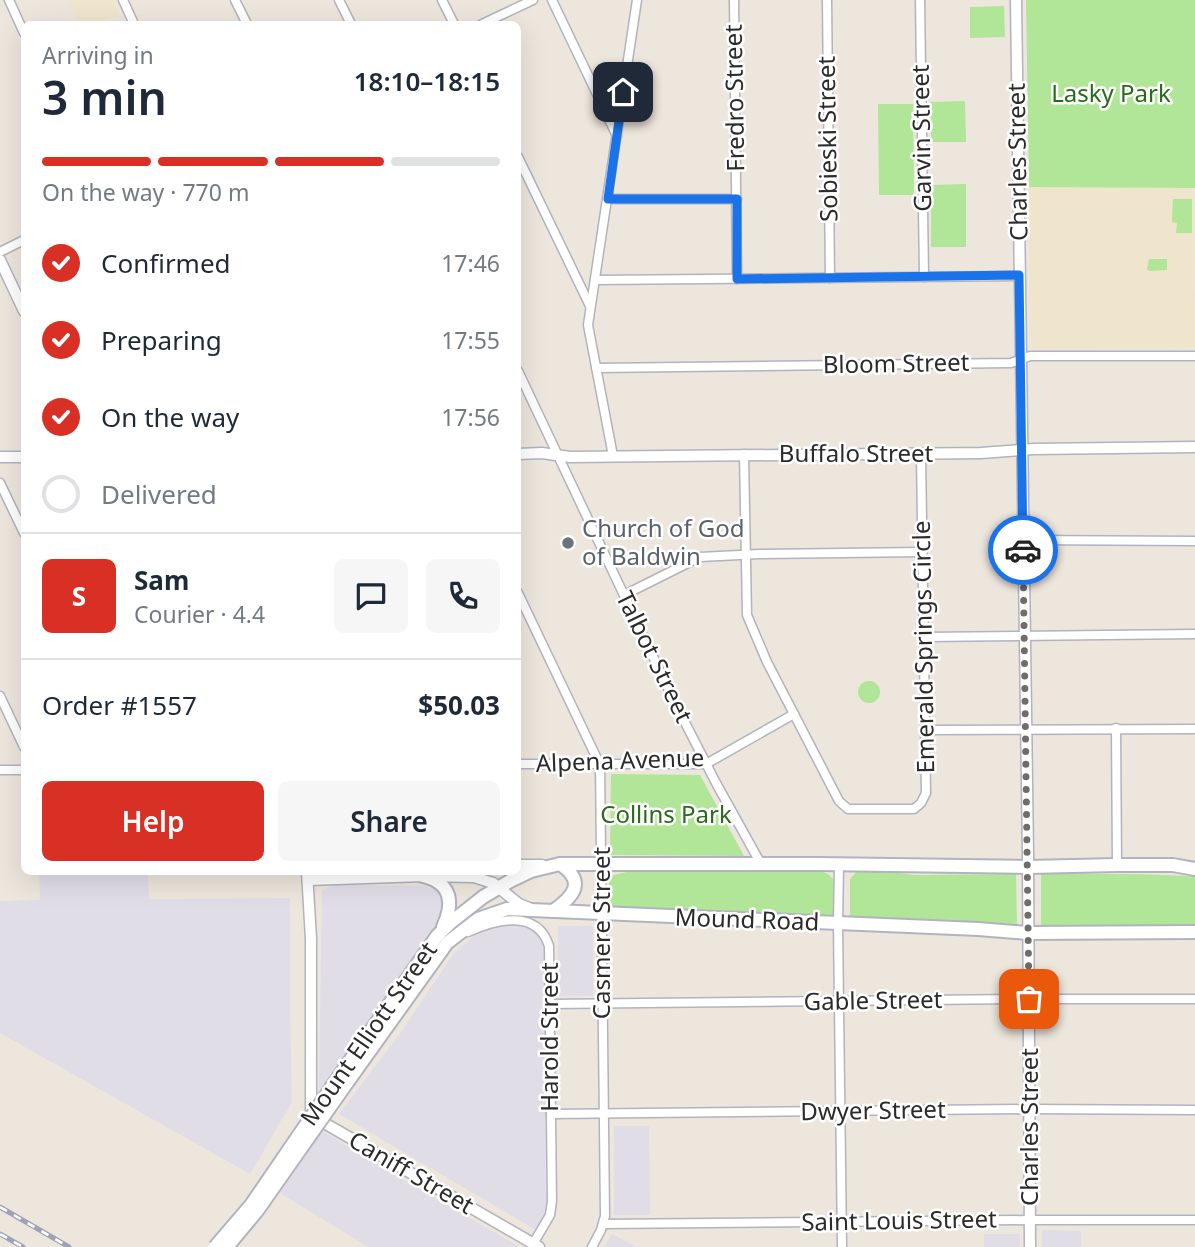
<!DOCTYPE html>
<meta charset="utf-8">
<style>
body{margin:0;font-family:"Noto Sans",sans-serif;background:#f6f6f7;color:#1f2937;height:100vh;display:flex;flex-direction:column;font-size:26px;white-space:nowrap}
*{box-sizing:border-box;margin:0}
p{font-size:23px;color:#747a83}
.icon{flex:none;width:38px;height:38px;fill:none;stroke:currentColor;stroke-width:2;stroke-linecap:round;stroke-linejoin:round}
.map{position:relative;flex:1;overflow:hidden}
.panel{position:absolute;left:21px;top:21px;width:500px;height:854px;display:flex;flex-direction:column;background:#fff;border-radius:10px;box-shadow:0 7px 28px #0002}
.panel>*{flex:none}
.pin{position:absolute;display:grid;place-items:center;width:60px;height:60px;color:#fff;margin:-30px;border-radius:14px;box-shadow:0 4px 10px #0006}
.courier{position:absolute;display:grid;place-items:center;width:70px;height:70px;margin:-35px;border:5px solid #1a73e8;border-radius:50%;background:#fff;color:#222;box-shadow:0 2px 9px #0007}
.overview em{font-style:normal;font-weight:600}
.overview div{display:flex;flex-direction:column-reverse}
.overview{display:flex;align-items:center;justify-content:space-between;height:119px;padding:0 21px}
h1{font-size:46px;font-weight:600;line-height:52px}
.bar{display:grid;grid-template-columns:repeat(4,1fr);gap:10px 7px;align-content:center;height:84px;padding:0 21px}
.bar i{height:9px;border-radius:5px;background:#e0e1e3}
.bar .active{background:#d93025}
.bar p{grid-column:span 4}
.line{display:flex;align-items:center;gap:18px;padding:0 21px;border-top:2px solid #e0e1e3}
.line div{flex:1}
.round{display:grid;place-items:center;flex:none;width:74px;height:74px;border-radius:10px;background:#f6f6f7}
ol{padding:0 21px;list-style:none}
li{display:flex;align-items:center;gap:21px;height:77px}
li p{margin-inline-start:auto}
li .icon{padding:7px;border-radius:50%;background:#d93025;color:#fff;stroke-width:4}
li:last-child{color:#747a83}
li i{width:38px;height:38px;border:4px solid #e0e1e3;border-radius:50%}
.action{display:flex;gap:14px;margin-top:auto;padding:14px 21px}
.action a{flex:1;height:80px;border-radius:10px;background:#d93025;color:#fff;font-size:28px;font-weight:600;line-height:80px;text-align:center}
.action a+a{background:#f6f6f7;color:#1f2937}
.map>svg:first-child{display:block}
.industrial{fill:#e0dde6}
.education{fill:#efe4cc}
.green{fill:#b1e598}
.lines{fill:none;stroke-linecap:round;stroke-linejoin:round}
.minor-casing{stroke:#b1b3bf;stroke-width:11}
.tertiary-casing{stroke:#b1b3bf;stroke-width:13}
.secondary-casing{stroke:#b1b3bf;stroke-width:16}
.minor{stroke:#fff;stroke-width:8}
.tertiary{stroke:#fff;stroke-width:10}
.secondary{stroke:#fff;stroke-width:12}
.rail-casing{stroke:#9fa2b6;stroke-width:5}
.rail{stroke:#fff;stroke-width:2.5;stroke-dasharray:8;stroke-linecap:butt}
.secondary-bridge-casing{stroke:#b1b3bf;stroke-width:16;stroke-linecap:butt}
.secondary-bridge{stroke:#fff;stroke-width:12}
.done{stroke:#6f6c69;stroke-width:7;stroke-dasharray:0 12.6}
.route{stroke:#1a73e8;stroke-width:9}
.worship-dot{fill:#6b7280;stroke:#fff;stroke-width:2.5}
.labels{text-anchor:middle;stroke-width:5;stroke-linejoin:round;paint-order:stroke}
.park-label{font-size:24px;fill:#286b18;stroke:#fff}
.street-label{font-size:24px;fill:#2b2b2b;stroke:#fff}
.worship-label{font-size:24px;fill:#5b616d;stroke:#fff;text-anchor:start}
</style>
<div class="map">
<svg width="1195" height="1247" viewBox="0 0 1195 1247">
<rect width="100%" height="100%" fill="#ede6dd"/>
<g class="industrial">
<path d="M39,872H148L149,899L290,898V1010L292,1102L250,1174L0,1033V901L40,900Z"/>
<path d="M334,885L425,886L438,891L444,904L440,923L321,1090L319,1086L322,891Z"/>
<path d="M520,923L532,927L544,941L546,1210L536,1230L339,1114L401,1032L454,953L476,934L498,925Z"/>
<rect x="558" y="926" width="35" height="70"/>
<path d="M614,1126H649L650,1215H614Z"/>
<path d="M322,1131L395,1175L520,1247H368L280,1193Z"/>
<path d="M1042,1230L1081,1231V1247H1042Z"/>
<path d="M612,1234L633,1245L635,1247H604Z"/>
<rect x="984" y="1234" width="36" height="13"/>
</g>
<g class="education">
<path d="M67,0H112L119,14L97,24H79Z"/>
<path d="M1029,187L1194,188L1195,347L1031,348Z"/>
</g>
<g class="green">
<path d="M1026,0H1195V188L1029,187Z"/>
<path d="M1004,6L1005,37L970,38V7Z"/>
<path d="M965,101L966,142H931L930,102Z"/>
<path d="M878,104H913L914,195H879Z"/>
<path d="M966,184V247H931V185Z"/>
<path d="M1173,199H1192V233H1176L1177,223L1172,222Z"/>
<path d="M1149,259H1167V270L1149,271L1147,269Z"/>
<circle cx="869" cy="692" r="11"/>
<path d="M611,774L700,775L744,856L610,855Z"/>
<path d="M875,870L914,875L1016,874L1017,926L850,920V879L856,872Z"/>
<path d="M627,872H823L828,874L833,879L834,915L830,917L610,909L609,906V876Z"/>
<path d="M1041,874H1131L1195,876V929L1041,930Z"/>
</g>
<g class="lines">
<g class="minor-casing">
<g id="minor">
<path d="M9,0L24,33"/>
<path d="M123,0L134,24"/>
<path d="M235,0L247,24"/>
<path d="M339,0L351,24"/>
<path d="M442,0L454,24"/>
<path d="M552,0L617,136"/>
<path d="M734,0L737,279"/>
<path d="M827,0L830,278"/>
<path d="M920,0L924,277"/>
<path d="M482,24L533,0"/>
<path d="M518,157L590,306"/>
<path d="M608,199H737"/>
<path d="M0,252L24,240"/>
<path d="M595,280L1019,276"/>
<path d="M596,368L1011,363L1030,356H1195"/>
<path d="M518,371L674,701L716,783L761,864"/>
<path d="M744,454L747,615L767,662L839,801L848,809H914L921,803L926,793L921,454"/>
<path d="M613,456L588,325L637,0"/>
<path d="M0,483L24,533"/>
<path d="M1023,540L1195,541"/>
<path d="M518,593L600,765L605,1216L601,1230L592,1247"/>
<path d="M624,595L700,557L759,554L922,552"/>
<path d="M925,637L1195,634"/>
<path d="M0,696L24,747"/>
<path d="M1116,728L1117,865"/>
<path d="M926,730L1195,729"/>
<path d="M518,764H706L794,714"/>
<path d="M0,770H24"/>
<path d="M839,864L838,924L842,1247"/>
<path d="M468,932C495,920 537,908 549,946L552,1201L550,1215L533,1244"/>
<path d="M550,1004L1029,999H1195"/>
<path d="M551,1114L1029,1109L1195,1110"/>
<path d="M603,1224L1030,1220H1195"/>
</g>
</g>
<g class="tertiary-casing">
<g id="tertiary">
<path d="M1016,0L1028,855L1030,1247"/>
<path d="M0,260L24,311"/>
<path d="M518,454L542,453L570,457L981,453L1034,449L1195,447"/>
<path d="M0,457H24"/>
<path d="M518,865H542"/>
<path d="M307,872L311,939V1110L320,1120L326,1124L539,1247"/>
<path d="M308,880L423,876L474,877L493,883L519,904L529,908"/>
</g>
</g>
<g class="secondary-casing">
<g id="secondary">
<path d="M423,876C452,883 454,903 443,927"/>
<path d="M553,911C573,897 587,882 560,864"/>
<path d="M340,1075L437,936L450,923L483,897L510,881L531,871L560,864H819L1028,867L1117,865H1173L1195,869"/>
<path d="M349,1080L447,943L478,919L507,909L978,929L1028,933L1195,932"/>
</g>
</g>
<use href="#minor" class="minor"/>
<use href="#tertiary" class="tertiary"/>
<use href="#secondary" class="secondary"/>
<g class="rail-casing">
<g id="rail">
<path d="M0,1207L69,1247"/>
<path d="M0,1234L23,1247"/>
</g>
</g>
<use href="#rail" class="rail"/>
<g class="secondary-bridge-casing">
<g id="secondary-bridge">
<path d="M215,1247L251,1205L340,1075"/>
<path d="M227,1247L257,1211L349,1080"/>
</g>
</g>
<use href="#secondary-bridge" class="secondary-bridge"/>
</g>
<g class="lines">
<path class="done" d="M1023,550L1029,999"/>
<path class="route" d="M623,92L608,199H737V279L1019,275L1023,550"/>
</g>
<circle class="worship-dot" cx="568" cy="543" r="7"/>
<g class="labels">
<g class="park-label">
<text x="1111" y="102">Lasky Park</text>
<text x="666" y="823">Collins Park</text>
</g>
<g class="street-label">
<text transform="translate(735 98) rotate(-91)" y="8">Fredro Street</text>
<text transform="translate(922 138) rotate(-91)" y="8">Garvin Street</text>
<text transform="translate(828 139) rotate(-91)" y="8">Sobieski Street</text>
<text transform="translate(1018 162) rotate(-91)" y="8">Charles Street</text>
<text transform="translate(896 364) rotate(-1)" y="8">Bloom Street</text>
<text x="856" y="462">Buffalo Street</text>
<text transform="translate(924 647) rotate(-91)" y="8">Emerald Springs Circle</text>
<text transform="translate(654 657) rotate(64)" y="8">Talbot Street</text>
<text transform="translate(620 761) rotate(-2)" y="8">Alpena Avenue</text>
<text transform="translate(747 920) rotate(2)" y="8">Mound Road</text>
<text transform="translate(602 933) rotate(-90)" y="8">Casmere Street</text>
<text transform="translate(873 1001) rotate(-1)" y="8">Gable Street</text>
<text transform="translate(369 1034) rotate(-55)" y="8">Mount Elliott Street</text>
<text transform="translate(550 1037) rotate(-90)" y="8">Harold Street</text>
<text transform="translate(873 1111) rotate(-1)" y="8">Dwyer Street</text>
<text transform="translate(1030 1127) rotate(-90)" y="8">Charles Street</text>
<text transform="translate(411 1173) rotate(30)" y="8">Caniff Street</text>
<text transform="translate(899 1221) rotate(-1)" y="8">Saint Louis Street</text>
</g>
<g class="worship-label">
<text x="582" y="537">Church of God<tspan x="582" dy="28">of Baldwin</tspan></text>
</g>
</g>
</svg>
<div class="pin" style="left:1029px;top:999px;background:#ea580c"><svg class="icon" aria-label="bag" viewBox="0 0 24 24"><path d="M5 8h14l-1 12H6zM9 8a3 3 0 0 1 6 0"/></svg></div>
<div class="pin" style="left:623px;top:92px;background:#1f2937"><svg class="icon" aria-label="home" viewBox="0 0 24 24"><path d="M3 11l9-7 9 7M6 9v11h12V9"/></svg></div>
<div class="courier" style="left:1023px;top:550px"><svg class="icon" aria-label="car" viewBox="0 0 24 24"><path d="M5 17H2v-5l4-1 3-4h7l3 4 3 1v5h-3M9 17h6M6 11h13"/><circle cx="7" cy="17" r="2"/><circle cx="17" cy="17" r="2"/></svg></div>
<section class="panel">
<div class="overview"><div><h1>3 min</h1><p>Arriving in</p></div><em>18:10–18:15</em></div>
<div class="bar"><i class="active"></i><i class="active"></i><i class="active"></i><i></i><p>On the way · 770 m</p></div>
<ol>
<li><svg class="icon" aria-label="check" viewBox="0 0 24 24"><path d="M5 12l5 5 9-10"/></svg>Confirmed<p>17:46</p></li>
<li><svg class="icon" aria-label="check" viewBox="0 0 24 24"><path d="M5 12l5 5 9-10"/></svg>Preparing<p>17:55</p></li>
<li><svg class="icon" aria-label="check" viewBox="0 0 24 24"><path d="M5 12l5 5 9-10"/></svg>On the way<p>17:56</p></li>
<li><i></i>Delivered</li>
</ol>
<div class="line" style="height:126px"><b class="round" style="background:#d93025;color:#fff">S</b><div><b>Sam</b><p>Courier · 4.4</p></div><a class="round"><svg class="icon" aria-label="chat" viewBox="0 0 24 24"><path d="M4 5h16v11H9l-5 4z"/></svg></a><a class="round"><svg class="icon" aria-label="phone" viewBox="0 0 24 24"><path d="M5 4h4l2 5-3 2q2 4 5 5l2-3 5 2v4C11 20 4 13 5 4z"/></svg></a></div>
<div class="line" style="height:91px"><div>Order #1557</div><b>$50.03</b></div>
<div class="action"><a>Help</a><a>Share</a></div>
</section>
</div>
